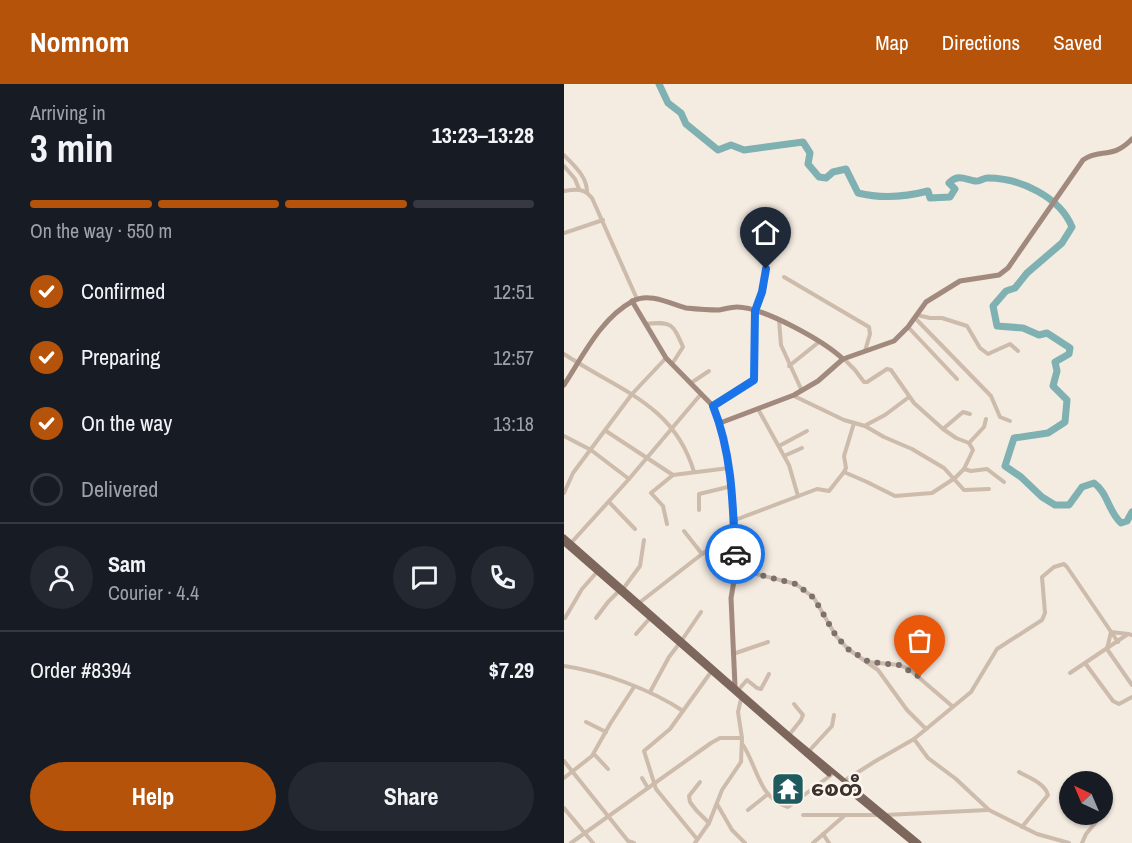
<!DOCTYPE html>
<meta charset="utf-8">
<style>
body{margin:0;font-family:"Archivo Narrow","Noto Sans Myanmar",sans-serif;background:#242831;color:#f1f3f6;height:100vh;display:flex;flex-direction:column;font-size:22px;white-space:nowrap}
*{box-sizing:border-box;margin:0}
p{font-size:20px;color:#9ea1a6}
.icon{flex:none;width:33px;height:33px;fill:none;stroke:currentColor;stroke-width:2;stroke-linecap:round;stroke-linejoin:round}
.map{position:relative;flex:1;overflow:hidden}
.drawer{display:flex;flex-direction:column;background:#171b24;width:564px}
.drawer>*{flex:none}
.needle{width:39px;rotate:316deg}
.buttons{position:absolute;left:495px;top:687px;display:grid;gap:12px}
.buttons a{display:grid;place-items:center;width:54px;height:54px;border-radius:50%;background:#171b24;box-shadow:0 2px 4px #0004;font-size:30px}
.pin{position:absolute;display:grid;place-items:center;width:51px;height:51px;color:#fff;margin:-62px -26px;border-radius:50% 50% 50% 0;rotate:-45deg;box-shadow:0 0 6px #0007}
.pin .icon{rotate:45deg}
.courier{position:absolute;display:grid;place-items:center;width:60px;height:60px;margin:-30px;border:4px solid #1a73e8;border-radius:50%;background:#fff;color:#222;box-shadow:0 2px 8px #0007}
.overview em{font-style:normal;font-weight:700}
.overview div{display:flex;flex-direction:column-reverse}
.overview{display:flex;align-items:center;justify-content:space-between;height:102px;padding:0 30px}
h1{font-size:39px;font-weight:700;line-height:45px}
.bar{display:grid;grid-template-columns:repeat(4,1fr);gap:9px 6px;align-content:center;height:72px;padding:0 30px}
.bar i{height:8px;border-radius:4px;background:#363941}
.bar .selected{background:#b45309}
.bar p{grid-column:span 4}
.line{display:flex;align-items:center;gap:15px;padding:0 30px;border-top:2px solid #363941}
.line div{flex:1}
.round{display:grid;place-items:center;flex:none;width:63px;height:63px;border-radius:32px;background:#242831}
ol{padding:0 30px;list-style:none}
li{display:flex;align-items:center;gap:18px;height:66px}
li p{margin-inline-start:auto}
li .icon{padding:6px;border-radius:50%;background:#b45309;color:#fff;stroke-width:4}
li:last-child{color:#9ea1a6}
li i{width:33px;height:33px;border:3px solid #363941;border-radius:50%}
.action{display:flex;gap:12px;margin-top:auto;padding:12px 30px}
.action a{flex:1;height:69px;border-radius:36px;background:#b45309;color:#fff;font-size:24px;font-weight:700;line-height:69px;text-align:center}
.action a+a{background:#242831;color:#f1f3f6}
header{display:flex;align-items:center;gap:36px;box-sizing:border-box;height:84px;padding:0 30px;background:#b45309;color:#fff}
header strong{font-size:28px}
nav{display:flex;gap:33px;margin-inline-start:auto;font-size:21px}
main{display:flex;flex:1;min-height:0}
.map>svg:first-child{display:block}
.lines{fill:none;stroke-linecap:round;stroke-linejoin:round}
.river{stroke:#7fb0b2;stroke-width:7}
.street{stroke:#cdbbac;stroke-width:4}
.secondary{stroke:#a18a7d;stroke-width:5}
.primary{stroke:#7d675c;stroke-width:5}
.done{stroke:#7c716b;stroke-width:6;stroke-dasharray:0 10.8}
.route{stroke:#1a73e8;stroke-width:8}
.labels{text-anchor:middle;stroke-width:5;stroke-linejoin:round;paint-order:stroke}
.poi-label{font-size:21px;font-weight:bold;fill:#3b302b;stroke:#fbf5ee;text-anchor:start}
</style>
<header>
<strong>Nomnom</strong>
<nav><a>Map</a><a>Directions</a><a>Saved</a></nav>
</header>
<main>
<section class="drawer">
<div class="overview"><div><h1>3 min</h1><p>Arriving in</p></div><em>13:23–13:28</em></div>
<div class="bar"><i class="selected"></i><i class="selected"></i><i class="selected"></i><i></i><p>On the way · 550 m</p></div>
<ol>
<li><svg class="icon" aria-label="check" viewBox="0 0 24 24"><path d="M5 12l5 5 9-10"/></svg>Confirmed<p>12:51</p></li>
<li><svg class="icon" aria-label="check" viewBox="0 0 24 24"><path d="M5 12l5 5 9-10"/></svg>Preparing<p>12:57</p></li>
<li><svg class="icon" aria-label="check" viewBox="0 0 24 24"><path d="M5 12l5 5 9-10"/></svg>On the way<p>13:18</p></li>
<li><i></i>Delivered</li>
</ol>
<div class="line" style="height:108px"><a class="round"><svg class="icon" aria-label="person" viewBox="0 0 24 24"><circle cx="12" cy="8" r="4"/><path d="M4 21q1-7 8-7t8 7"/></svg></a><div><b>Sam</b><p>Courier · 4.4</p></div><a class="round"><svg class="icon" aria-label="chat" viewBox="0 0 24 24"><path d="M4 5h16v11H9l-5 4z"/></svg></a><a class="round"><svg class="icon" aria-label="phone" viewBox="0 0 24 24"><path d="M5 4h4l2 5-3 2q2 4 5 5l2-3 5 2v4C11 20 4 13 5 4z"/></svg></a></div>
<div class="line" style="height:78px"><div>Order #8394</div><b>$7.29</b></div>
<div class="action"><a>Help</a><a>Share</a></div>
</section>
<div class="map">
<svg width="568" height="759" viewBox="0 0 568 759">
<rect width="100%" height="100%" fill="#f4ebe1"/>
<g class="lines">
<path class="river" d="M95,0L104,19L117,29L122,40L154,66L167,61L180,66L239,58L246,69L244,80L255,93L262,94L269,88L282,85L294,109C318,115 341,113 364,107L366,114L386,113L391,105L385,99C394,90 400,95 411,97C415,98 419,94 424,94C456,94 496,113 508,143L498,159L463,189L451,204L442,207L429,222L433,242L459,244L475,251L483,249L506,264L505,270L491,278L493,287L489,302L503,316L501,338L484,349L450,354L441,382L457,393L478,413L491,421H505L518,403L530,399C544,409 544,427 557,439L563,437L568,428"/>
<g class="street">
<path d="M0,71C10,82 23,92 23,108"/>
<path d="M0,82L11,95L15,105"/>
<path d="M0,107C12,105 20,104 28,114L73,215"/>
<path d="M0,149L39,136"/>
<path d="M220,193L305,243L306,250L301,267"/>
<path d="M353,231L366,234H378L403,242L416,264L424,270L446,260L454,267"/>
<path d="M351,234L427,312L436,333L446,337"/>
<path d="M215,236L217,261L238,307"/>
<path d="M82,240C108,237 109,240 119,263L108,280"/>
<path d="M344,243L393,295"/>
<path d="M0,270C54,306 110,320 130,388"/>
<path d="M280,275L291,286L300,298H303L323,285L327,286L350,319L379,345L392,354L405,359L409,366L400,385L391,394L368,409L331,412L303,398L280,388L282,384L280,372L290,339"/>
<path d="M225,282L255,258"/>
<path d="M127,299L145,287"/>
<path d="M230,312L280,336L301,342L320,353L348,365L380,384L400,406L425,405"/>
<path d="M149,322L190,296L191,227L198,208L202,185"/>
<path d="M194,325L225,381L234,412"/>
<path d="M302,341L321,331L345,313"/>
<path d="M379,345L399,328L406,330"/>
<path d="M42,347L109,391L165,384"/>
<path d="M0,352L27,366L65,395"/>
<path d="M405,359L420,343L422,335"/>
<path d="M215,362L243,347"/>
<path d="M220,372L238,364"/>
<path d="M400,385L407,387L423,385L440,398"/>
<path d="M0,409L9,389L68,310L102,274"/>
<path d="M45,418L71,445"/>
<path d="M135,426V410L168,402"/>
<path d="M171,436L253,405L265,407L280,388"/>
<path d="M103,440L99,422L87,409L109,391"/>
<path d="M120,447L138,470"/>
<path d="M7,459L65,395L137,310"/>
<path d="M172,485L232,500L250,514L272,552L284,565L314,586L343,626L362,645"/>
<path d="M59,505L76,482L80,456"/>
<path d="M75,519L138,470L171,448"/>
<path d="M1,534L18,505L33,488"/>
<path d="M32,534L44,518L55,507"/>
<path d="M72,550L86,534"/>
<path d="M564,550L547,548L543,565L568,601"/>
<path d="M118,556L137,528"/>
<path d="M169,570L204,558"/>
<path d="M305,578L335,581L345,585L388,622"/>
<path d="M521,579L549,617L555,620L568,613"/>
<path d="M0,582C37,587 88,606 119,627"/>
<path d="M506,589L564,550L568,551"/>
<path d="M175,605L183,596L193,604L197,605L205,590"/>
<path d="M86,608L105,573L115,560"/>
<path d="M22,638L42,648"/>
<path d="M225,651L237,636L239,631L230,620"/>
<path d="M350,655L364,674L392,695L425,726L473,750L505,759"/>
<path d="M179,661C193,682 195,715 224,723L267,691"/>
<path d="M245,667L268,642L270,631"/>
<path d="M30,670L44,685"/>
<path d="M0,677L64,757L70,759"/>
<path d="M455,688C465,694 481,699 484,711L458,743"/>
<path d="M0,694L28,672L46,640L70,603"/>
<path d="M78,694L84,704"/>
<path d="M280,697L310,678L350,655L407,608L433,565L478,536L481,529L478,493L490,483L500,480L503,483L554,558"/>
<path d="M136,698L125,712L126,718L132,726L145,739"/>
<path d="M153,720L168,746L181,759"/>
<path d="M0,724L29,759"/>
<path d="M184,726L204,710"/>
<path d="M239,731H313"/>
<path d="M321,731L424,726"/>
<path d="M259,750L265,759"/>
<path d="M133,755L92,705L80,667L106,645L147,588"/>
<path d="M7,759L147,659L156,654H178"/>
<path d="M131,759L145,739L158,706L177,678L178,654L174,628L177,615"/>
<path d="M249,759L280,732"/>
<path d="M518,759L522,750L532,738"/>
</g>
<g class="secondary">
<path d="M68,217L102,274L149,322L156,339L168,402L171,436L172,485L167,514L171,602"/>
<path d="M0,301C19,272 37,234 69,217C85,208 107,220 122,224C132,225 145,226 155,226C161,225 167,223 173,223C199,223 260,257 279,275"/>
<path d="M156,339L230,311L254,297L279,275L330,257L344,243L362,218L396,197L435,191L444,184L519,76C536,64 548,76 568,55"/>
</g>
<g class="primary">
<path d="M0,453L225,651L355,759"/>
<path d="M0,459L265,690"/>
<path d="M289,710L349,759"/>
</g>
</g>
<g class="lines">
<path class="done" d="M171,470L172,485L232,500L250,514L272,552L284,565L305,578L335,581L356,593"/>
<path class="route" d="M171,470C169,420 168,369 149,322L190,296L191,227L198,208L202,185"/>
</g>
<defs>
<g id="temple-square" transform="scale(1.725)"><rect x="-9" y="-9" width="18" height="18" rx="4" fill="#1f5a5e" stroke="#fbf5ee"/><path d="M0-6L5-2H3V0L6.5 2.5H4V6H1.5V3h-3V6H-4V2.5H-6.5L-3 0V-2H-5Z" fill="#fff"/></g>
</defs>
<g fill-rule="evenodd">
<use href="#temple-square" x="224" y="705"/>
</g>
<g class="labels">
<g class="poi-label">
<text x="247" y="712">စေတီ</text>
</g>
</g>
</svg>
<div class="buttons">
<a><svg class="needle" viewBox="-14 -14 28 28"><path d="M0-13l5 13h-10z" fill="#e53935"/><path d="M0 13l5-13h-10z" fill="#9ea1a6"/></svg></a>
</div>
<div class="pin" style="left:356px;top:593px;background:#ea580c"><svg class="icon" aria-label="bag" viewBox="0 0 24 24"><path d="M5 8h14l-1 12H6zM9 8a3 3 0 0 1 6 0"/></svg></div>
<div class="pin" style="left:202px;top:185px;background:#1f2937"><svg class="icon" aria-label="home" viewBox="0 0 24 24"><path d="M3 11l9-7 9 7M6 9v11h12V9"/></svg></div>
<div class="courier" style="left:171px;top:470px"><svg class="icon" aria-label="car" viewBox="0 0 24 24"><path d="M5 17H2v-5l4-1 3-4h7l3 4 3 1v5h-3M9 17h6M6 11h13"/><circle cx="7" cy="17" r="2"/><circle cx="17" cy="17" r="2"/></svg></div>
</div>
</main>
